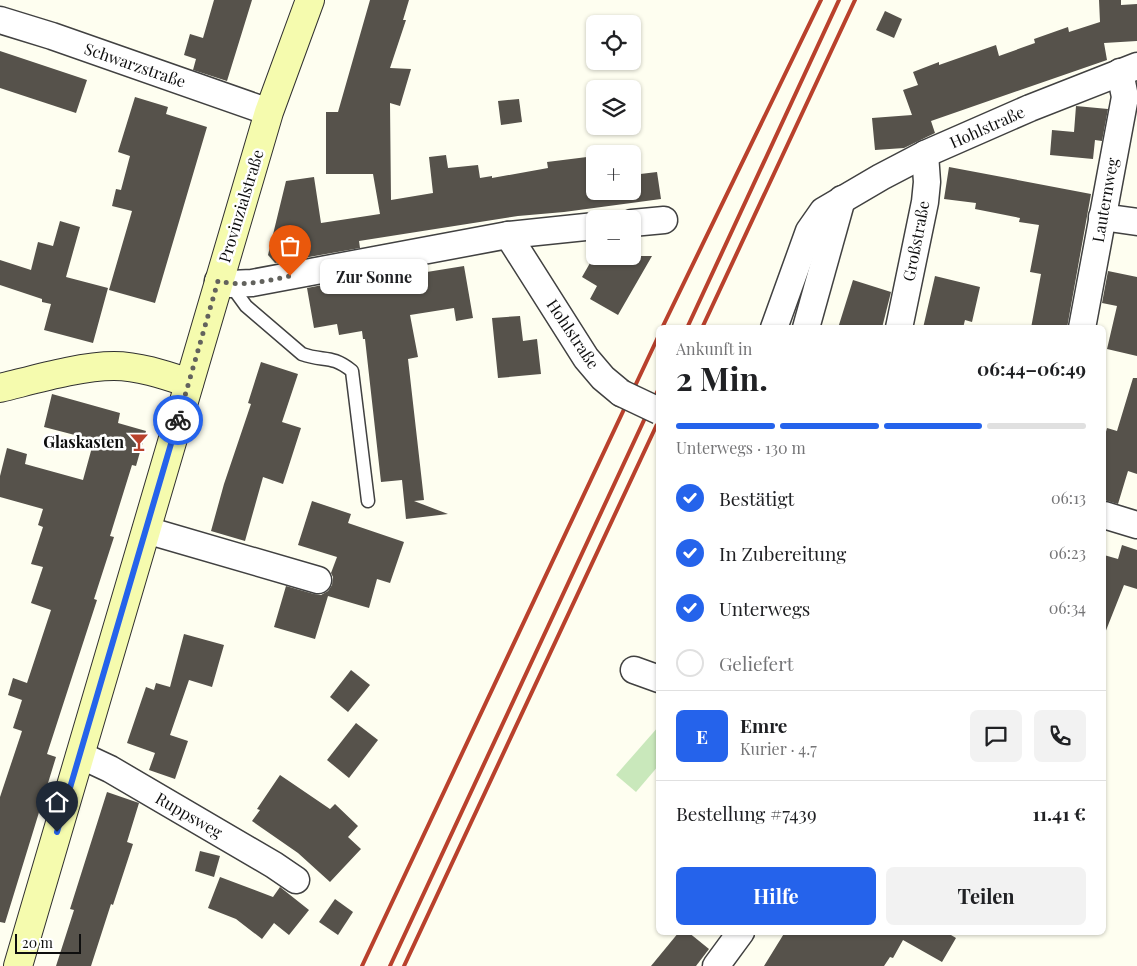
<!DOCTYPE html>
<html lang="de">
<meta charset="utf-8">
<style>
body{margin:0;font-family:"Playfair Display",serif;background:#f2f2f2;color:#202124;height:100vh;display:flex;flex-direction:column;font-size:19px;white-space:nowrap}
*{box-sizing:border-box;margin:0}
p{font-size:16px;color:#757577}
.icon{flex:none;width:28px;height:28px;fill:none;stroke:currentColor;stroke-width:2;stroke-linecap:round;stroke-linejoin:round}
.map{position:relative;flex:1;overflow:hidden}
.sheet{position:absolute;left:656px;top:325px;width:450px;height:610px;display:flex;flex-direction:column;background:#fff;border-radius:8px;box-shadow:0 1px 4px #0004}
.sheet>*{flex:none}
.fabs{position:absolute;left:586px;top:15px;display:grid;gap:10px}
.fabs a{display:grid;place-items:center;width:55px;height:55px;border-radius:8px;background:#fff;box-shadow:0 1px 4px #0004;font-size:25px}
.scale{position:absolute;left:15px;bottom:12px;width:66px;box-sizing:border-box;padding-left:5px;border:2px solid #0e0e0e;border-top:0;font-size:14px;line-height:18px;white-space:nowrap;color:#0e0e0e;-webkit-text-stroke:4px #fff;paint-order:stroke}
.pin{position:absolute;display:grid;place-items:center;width:42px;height:42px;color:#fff;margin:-51px -21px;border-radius:50% 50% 50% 0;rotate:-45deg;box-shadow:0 0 5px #0007}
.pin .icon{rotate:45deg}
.courier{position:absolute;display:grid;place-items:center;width:50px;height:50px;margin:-25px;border:4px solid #2563eb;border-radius:50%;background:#fff;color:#222;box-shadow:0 1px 6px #0007}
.bubble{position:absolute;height:35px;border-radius:8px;background:#fff;box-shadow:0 1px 4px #0004;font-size:16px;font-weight:700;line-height:35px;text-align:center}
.head em{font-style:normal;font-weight:700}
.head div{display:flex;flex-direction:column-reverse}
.head{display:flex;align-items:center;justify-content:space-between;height:85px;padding:0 20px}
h1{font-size:32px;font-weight:700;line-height:38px}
.bar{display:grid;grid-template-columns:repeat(4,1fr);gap:8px 5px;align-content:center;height:60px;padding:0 20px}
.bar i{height:6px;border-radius:4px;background:#e0e0e0}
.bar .on{background:#2563eb}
.bar p{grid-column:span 4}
.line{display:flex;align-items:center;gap:12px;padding:0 20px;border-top:1px solid #e0e0e0}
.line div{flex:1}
.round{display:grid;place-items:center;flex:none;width:52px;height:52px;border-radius:8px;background:#f2f2f2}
ol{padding:0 20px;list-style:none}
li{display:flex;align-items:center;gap:15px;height:55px}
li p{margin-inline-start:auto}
li .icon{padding:5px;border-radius:50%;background:#2563eb;color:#fff;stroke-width:4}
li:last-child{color:#757577}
li i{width:28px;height:28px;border:2px solid #e0e0e0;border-radius:50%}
.action{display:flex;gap:10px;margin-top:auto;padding:10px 20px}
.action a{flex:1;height:58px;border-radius:8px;background:#2563eb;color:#fff;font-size:20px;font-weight:700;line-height:58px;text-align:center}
.action a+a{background:#f2f2f2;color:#202124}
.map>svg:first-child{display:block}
.green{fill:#c9e8bb}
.building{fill:#56524b}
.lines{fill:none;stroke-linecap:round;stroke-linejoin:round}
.lane-casing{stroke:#414141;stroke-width:15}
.street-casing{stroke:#414141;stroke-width:29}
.secondary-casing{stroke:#303030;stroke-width:30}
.lane{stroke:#fff;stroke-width:12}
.street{stroke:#fff;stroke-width:26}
.secondary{stroke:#f5fbae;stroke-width:28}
.rail{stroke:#b9412c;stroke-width:4}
.street-bridge-casing{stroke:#414141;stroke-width:29;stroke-linecap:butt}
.street-bridge{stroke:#fff;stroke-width:26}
.done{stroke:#62625d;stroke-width:5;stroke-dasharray:0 9}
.route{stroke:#2563eb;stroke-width:6}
.labels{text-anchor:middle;stroke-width:5;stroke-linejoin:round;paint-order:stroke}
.street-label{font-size:16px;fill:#0e0e0e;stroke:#fff}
.poi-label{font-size:16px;font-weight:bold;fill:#0e0e0e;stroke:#fff;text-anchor:end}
</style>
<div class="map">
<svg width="1137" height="966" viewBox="0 0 1137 966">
<rect width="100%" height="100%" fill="#fefef0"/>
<path class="green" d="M659,726V765L636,792L616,775Z"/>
<g class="building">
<path d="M214,0H252L227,81L193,70L196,59L184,55L190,34L203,38Z"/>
<path d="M370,0H409L403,20H406L390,68L411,69L400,106L390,103L391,200L433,193L429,157L446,155L448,168L478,165L480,178L492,176V178L548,168L547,162L595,156V191H632V175L657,172L661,199L564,212L518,216L359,241L360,248L275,263L268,255L286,181L314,177L321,223L380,214L373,174H326V112H338Z"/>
<path d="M1099,0H1121V5L1137,4V41L1104,43L1107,60L931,121L935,133L904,148L875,150L872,118L912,115L903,90L918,85L913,72L939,62V65L996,45L999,56L1035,43L1034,39L1068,27L1069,32L1100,22Z"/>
<path d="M885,11L902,19L894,38L876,30Z"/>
<path d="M0,51L87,80L76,113L0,88Z"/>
<path d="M135,97L168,107L166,114L207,127L155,303L109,290L132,211L112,206L116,189L121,190L130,156L118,152Z"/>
<path d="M519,99L522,122L501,125L498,101Z"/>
<path d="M1076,106L1108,109L1102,141L1095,140L1093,159L1050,155L1052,130L1074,132Z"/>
<path d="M949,167L1091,194L1067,328H1031L1041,274L1030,272L1039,225L1019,222L1020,218L975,209L976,203L944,199Z"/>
<path d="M60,221L80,227L66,277L108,288L93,343L44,330L51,304L42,302V299L0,285V260L31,270L38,242L53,246Z"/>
<path d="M594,256H652L618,315L590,299L597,286L582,277Z"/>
<path d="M464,266L473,318L456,321L454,308L410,315L418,357L408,359L424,500L414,501L448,514L406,519L402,480L381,482L365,339H363L362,331L339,335L337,324L314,328L307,288L364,277L365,282Z"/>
<path d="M1108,271L1137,277V356L1107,349L1117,306L1102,303Z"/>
<path d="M935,276L980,287L972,322L965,320L963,328H923Z"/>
<path d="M853,280L891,292L882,328H838Z"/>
<path d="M520,316L523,341L537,339L541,374L498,378L492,318Z"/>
<path d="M261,362L298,374L282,422L301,428L283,484L263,477L245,541L211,531L224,484L251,404L248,403Z"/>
<path d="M1133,378H1137V474L1128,471L1118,504L1104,500V439L1107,428L1117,431Z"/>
<path d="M52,394L120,413L118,423L146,431L136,466L132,465L110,536L114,537L94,599L97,600L47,754L56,757L5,923L0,922V797L22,731L13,728L22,700L8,695L13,678L27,683L51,610L31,603L43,567L31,564L43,527L38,525L43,509L0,497V476L7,448L27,454L25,464L83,480L94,440L44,427Z"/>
<path d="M312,501L351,514L348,523L404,542L390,583L377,579L369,608L328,596L315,639L274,627L286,586L314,594L321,595L328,591L332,585L333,577L331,573L337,557L298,545Z"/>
<path d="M1122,545L1137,550V589L1124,585L1105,633H1104V555L1118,559Z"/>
<path d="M184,634L224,645L212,687L189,680L170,735L188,741L175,779L149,770L155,753L127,743L146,687L154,690L156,683L170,687Z"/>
<path d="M351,670L370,685L348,712L330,697Z"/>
<path d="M356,723L378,740L349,778L327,760Z"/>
<path d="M280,775L330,809L335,804L358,826L348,837L361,849L330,882L298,853L252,821L260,810L257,809Z"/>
<path d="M107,792L139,803L127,842L133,844L113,905L111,904L91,966H56L74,910L70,909Z"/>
<path d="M200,851L220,856L214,877L195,871Z"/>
<path d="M220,877L273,897L280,887L309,910L289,935L274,923L262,939L236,919L208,908Z"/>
<path d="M335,899L353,912L338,935L319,922Z"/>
<path d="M679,932H688L709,949L696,966H651Z"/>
<path d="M785,932H946L956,938L942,962L903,940L893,958L890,957L884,966H764Z"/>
</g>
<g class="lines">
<g class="lane-casing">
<path id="lane" d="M230,284L246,306L302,354C324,362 331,354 352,371L368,501"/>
</g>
<g class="street-casing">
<g id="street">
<path d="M0,20L52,36L269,112"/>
<path d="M1102,217L1137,222"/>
<path d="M632,223L664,220"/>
<path d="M508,235L586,358L603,378L621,393"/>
<path d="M218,281L230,284L252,283L508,235L595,226"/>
<path d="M774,328L809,231L823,211L881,177L925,154L1030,108L1137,66"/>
<path d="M806,328L842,199"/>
<path d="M899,328L925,202L927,182L925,154"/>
<path d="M1082,328L1125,97L1120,72"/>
<path d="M1104,515L1137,525"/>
<path d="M146,530L318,580"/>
<path d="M634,670L659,679"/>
<path d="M80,755L110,769L274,865L296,880"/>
<path d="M716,966L741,932"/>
</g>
</g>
<g class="secondary-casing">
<g id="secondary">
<path d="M0,388C33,380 80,366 114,366C139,366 165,375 189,383"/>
<path d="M18,966L269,112L310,0"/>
</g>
</g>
<use href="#lane" class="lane"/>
<use href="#street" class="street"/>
<use href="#secondary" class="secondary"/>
<g class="rail">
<path d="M662,328L821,0"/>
<path d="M687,328L839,0"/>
<path d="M702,328L855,0"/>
<path d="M362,966L659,335"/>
<path d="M390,966L659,388"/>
<path d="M404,966L659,420"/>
</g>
<g class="street-bridge-casing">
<path id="street-bridge" d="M621,393L659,411"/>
</g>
<use href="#street-bridge" class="street-bridge"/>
</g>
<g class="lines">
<path class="done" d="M178,420L218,281C243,287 266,281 290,276"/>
<path class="route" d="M57,832L178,420"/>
</g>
<defs>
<g id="bar-bare" transform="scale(1.5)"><path d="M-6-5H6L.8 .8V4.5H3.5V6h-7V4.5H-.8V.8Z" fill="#b9412c" stroke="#fff" stroke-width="2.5" paint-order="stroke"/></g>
</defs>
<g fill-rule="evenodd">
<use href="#bar-bare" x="139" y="442"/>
</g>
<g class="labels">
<g class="street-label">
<text transform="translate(135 65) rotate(19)" y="6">Schwarzstraße</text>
<text transform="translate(987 127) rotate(-24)" y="6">Hohlstraße</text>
<text transform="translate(1105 200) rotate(-80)" y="6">Lauternweg</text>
<text transform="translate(241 206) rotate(-73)" y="6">Provinzialstraße</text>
<text transform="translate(916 241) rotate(-79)" y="6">Großstraße</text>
<text transform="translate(573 334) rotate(56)" y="6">Hohlstraße</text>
<text transform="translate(189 815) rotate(30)" y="6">Ruppsweg</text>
</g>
<g class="poi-label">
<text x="124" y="448">Glaskasten</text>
</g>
</g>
</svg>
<div class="fabs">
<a><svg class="icon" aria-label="locate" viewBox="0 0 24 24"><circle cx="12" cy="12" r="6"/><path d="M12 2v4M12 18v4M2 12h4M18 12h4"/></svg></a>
<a><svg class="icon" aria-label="layers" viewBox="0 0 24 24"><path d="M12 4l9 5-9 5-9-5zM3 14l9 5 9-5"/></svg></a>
<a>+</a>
<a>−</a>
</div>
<div class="scale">20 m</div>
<div class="pin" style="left:290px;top:276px;background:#ea580c"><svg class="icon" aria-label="bag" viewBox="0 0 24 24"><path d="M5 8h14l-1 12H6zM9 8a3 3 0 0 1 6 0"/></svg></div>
<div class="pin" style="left:57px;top:832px;background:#1f2937"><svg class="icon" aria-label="home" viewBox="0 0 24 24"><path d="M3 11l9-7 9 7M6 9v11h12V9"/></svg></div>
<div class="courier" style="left:178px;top:420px"><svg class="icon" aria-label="bike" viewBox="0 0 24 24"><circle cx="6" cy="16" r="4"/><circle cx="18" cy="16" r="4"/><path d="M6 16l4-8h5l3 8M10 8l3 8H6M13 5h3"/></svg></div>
<div class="bubble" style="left:320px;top:259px;width:108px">Zur Sonne</div>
<section class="sheet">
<div class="head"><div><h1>2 Min.</h1><p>Ankunft in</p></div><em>06:44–06:49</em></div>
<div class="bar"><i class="on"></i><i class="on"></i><i class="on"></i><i></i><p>Unterwegs · 130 m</p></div>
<ol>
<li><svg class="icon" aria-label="check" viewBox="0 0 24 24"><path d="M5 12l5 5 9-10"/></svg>Bestätigt<p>06:13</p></li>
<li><svg class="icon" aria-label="check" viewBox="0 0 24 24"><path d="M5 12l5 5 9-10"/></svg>In Zubereitung<p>06:23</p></li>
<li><svg class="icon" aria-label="check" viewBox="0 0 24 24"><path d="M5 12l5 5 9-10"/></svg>Unterwegs<p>06:34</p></li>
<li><i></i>Geliefert</li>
</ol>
<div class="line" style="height:90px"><b class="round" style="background:#2563eb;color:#fff">E</b><div><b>Emre</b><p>Kurier · 4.7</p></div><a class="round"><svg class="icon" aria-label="chat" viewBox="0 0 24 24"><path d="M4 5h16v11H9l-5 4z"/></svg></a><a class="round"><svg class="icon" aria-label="phone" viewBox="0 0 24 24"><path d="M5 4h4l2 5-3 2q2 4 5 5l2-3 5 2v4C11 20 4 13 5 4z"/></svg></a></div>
<div class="line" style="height:65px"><div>Bestellung #7439</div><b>11.41 €</b></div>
<div class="action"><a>Hilfe</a><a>Teilen</a></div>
</section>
</div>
